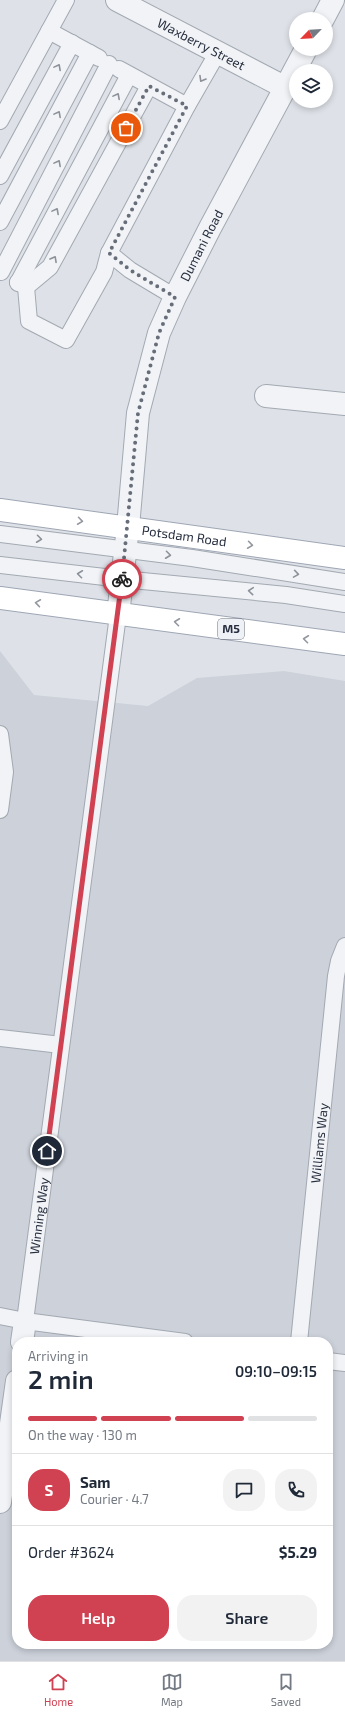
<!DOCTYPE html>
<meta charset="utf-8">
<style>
body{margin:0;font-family:"Exo 2",sans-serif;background:#f2f2f3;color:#1f2937;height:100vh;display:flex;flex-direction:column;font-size:15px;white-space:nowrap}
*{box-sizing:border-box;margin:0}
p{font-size:13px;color:#747a83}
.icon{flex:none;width:22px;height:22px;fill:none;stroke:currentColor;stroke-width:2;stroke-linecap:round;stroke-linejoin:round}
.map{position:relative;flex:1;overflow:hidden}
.side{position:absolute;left:12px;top:1337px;width:321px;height:312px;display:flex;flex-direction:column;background:#fff;border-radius:16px;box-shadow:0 2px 6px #0003}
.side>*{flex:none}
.needle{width:26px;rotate:245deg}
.buttons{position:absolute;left:289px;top:12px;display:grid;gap:8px}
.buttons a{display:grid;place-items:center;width:44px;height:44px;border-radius:50%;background:#fff;box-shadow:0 2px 6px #0003;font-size:20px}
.pin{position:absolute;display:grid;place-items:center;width:34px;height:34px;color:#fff;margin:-17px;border:2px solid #fff;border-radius:50%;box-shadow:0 1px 4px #0007}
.courier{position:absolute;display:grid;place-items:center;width:40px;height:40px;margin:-20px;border:3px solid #d04152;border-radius:50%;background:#fff;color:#222;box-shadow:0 1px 5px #0007}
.head em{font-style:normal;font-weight:600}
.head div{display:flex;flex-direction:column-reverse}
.head{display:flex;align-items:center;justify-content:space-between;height:68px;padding:0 16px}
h1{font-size:26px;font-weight:600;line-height:30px}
.bar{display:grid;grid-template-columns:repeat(4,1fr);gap:6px 4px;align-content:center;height:48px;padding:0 16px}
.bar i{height:5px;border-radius:3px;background:#e0e1e3}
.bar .current{background:#d04152}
.bar p{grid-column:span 4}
.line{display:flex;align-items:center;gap:10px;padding:0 16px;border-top:1px solid #e0e1e3}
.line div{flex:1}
.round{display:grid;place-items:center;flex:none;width:42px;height:42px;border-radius:16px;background:#f2f2f3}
.cta{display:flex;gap:8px;margin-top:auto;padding:8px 16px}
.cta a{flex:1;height:46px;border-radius:16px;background:#d04152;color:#fff;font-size:16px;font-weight:600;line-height:46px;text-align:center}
.cta a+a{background:#f2f2f3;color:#1f2937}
.dock{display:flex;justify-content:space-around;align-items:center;height:56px;border-top:1px solid #e0e1e3;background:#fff;font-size:11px;color:#747a83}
.dock a{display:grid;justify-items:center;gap:2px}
.dock .current{color:#d04152}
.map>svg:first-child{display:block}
.built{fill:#ccd1da;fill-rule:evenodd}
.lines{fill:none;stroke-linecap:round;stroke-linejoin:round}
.service-casing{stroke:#a3a9b2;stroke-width:18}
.minor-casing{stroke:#a3a9b2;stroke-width:24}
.tertiary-casing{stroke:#a3a9b2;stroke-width:24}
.primary-casing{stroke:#9ea6b4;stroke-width:24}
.service{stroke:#f1f3f6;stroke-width:16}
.minor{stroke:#f1f3f6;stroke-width:22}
.tertiary{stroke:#f1f3f6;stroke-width:22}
.primary{stroke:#fff;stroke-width:22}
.oneway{stroke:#8c919a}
.oneway2{stroke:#93979f}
.done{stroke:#676e7a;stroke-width:4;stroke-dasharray:0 7.2}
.route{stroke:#d04152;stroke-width:5}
.labels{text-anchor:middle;stroke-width:4;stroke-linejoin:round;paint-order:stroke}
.shield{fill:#eef1f6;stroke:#636976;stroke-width:1}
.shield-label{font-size:12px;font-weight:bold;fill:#272f3f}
.street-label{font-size:13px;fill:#272f3f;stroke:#eef1f6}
</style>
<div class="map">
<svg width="345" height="1661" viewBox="0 0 345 1661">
<rect width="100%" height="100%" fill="#dee2e8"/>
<path class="built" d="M0,651L34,695L148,706L197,678L284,671L345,681V1661H0ZM17,1342H328V1644H17Z"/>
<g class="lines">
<g class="service-casing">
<g id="service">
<path d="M49,31L99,58"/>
<path d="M119,69L187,106"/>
<path d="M0,121L66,0"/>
<path d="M0,176L72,43"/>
<path d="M0,222L90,53"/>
<path d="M1,272L109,64"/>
<path d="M18,282L26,287L29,321L66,340L104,272L109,253"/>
<path d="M18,283L129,75"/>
<path d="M26,287L50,267L149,86"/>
<path d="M175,297L130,270L109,253L187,106L218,52"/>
<path d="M0,534L192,558L345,582"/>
<path d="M0,565L122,579L286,595L345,604"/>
<path d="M0,734L5,772L0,810"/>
<path d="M0,1038L61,1045"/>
<path d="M0,1316L25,1321L185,1342"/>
<path id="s1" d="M25,1321L118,615"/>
<path id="s2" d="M299,1342L336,976L339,961L345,946"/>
<path d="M328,1361L345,1363"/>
</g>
</g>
<g class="minor-casing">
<g id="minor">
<path id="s3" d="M117,0L286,88"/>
<path d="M266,396L345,404"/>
<path d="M22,1342L25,1321"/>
<path d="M0,1502L17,1381"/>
</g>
</g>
<g class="tertiary-casing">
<g id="tertiary">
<path d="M323,19L333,0"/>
<path id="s4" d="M118,615L128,527L138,413L159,333L175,297L210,228L306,49"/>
</g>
</g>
<g class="primary-casing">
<g id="primary">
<path id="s5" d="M0,510L345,558"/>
<path d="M0,598L345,644"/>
</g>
</g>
<use href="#service" class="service"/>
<use href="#minor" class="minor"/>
<use href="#tertiary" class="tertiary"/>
<use href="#primary" class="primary"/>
</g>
<defs><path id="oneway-chevron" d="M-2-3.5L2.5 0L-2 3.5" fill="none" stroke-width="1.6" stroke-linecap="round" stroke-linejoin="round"/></defs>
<g class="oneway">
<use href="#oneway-chevron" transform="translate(58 67) rotate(-62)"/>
<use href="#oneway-chevron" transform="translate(202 79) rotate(120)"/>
<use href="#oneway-chevron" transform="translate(117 96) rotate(-62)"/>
<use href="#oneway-chevron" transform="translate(58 114) rotate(-62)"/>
<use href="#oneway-chevron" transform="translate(58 163) rotate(-62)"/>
<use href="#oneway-chevron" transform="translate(56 211) rotate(-62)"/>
<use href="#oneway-chevron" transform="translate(54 259) rotate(-61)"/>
<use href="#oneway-chevron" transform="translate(39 539) rotate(7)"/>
<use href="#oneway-chevron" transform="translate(168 555) rotate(7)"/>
<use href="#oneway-chevron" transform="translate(80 574) rotate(-173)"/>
<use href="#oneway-chevron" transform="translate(296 574) rotate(9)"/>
<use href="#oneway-chevron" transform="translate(251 591) rotate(-175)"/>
</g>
<g class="oneway2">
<use href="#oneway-chevron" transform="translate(80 521) rotate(8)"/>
<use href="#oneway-chevron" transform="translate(250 545) rotate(8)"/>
<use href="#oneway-chevron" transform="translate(38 603) rotate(-172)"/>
<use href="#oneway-chevron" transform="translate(177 622) rotate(-173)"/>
<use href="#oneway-chevron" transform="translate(306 639) rotate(-173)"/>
</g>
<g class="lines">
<path class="done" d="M122,579L138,413L159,333L175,297L130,270L109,253L187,106L149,86L126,128"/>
<path class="route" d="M47,1151L122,579"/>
</g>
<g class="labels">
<rect class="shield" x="218" y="619" width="26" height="20" rx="3"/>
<g class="shield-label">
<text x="231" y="633">M5</text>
</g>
<g class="street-label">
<text dy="5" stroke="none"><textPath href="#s3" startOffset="95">Waxberry Street</textPath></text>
<text dy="5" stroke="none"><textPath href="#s4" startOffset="383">Dumani Road</textPath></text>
<text dy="5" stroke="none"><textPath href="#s5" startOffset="186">Potsdam Road</textPath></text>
<text dy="5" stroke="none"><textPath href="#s2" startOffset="200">Williams Way</textPath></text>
<text dy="5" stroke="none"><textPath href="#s1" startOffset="106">Winning Way</textPath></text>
</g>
</g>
</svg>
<div class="buttons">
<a><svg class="needle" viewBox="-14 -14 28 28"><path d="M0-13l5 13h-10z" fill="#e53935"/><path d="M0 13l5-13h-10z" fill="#747a83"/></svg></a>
<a><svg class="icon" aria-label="layers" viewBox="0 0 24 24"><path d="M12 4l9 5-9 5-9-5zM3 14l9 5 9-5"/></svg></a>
</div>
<div class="pin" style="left:126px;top:128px;background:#ea580c"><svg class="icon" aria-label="bag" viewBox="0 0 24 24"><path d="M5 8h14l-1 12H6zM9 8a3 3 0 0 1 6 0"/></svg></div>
<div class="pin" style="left:47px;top:1151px;background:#1f2937"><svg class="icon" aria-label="home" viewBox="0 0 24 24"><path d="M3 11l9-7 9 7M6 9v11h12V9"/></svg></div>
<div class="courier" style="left:122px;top:579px"><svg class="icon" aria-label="bike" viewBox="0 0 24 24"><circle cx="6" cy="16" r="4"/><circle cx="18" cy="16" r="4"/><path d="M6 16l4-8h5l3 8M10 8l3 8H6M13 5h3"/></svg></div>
<section class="side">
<div class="head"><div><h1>2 min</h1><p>Arriving in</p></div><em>09:10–09:15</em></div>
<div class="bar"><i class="current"></i><i class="current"></i><i class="current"></i><i></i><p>On the way · 130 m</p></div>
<div class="line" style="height:72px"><b class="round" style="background:#d04152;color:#fff">S</b><div><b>Sam</b><p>Courier · 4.7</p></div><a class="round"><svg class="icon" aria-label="chat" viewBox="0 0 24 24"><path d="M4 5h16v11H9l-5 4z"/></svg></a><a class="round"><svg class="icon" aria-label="phone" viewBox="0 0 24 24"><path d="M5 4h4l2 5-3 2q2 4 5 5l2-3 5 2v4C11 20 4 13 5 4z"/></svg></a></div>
<div class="line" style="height:52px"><div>Order #3624</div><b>$5.29</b></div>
<div class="cta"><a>Help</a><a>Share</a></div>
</section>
</div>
<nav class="dock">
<a class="current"><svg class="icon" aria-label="home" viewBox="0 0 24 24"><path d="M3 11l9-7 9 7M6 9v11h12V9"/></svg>Home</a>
<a><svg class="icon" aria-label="map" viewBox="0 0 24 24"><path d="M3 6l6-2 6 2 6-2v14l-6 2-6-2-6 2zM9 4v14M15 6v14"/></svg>Map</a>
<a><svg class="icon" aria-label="saved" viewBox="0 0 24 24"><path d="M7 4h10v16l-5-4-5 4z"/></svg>Saved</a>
</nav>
